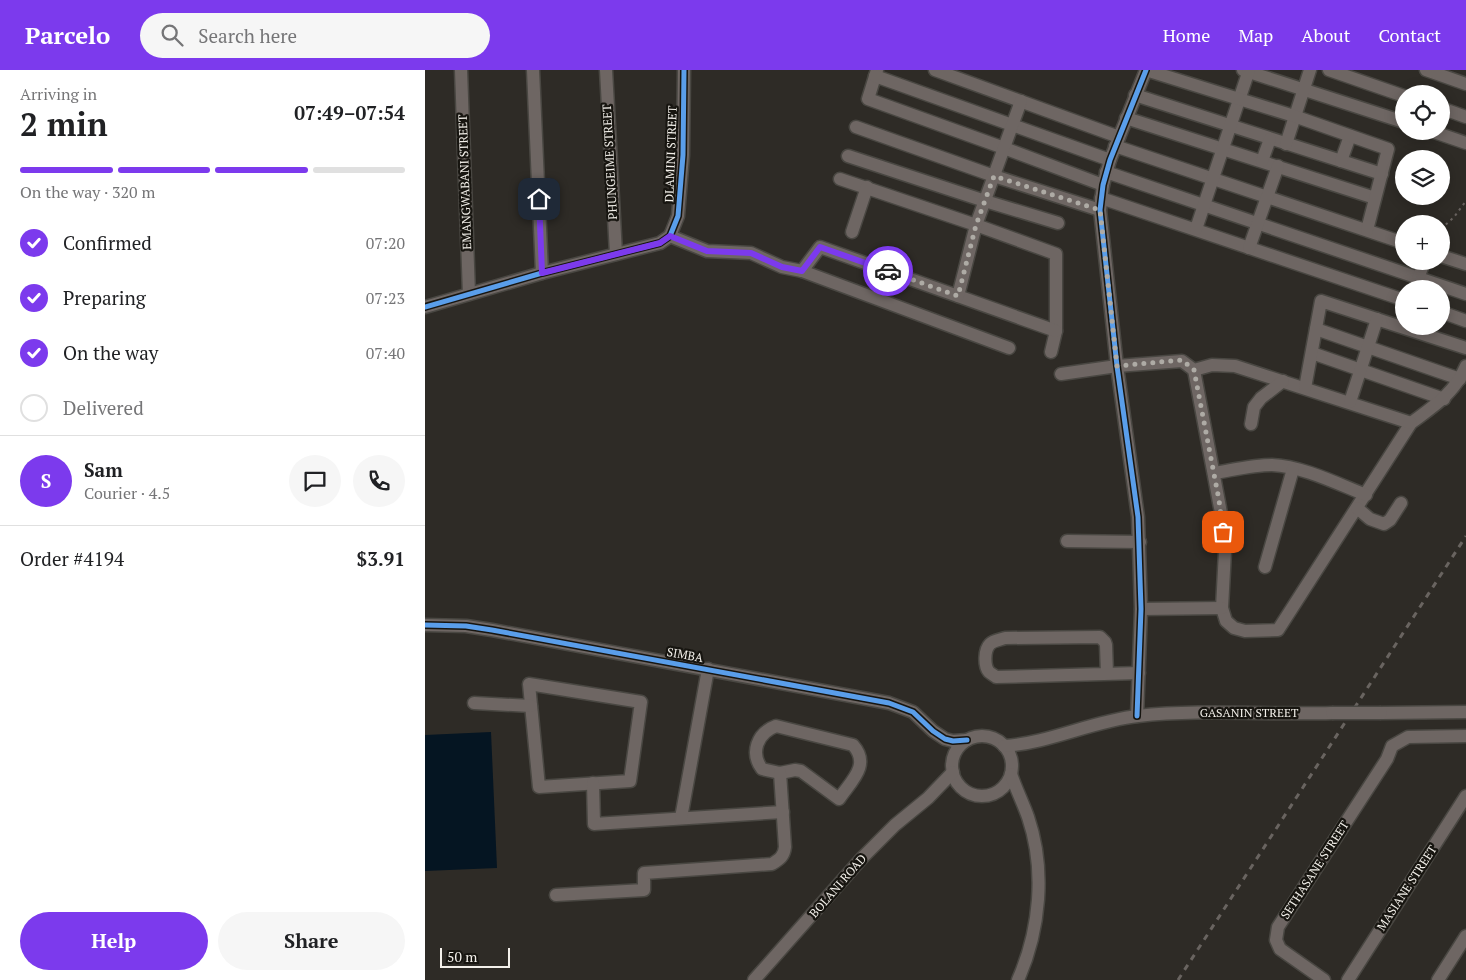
<!DOCTYPE html>
<meta charset="utf-8">
<style>
body{margin:0;font-family:"PT Serif",serif;background:#f6f6f6;color:#202124;height:100vh;display:flex;flex-direction:column;font-size:19px;white-space:nowrap}
*{box-sizing:border-box;margin:0}
p{font-size:16px;color:#757577}
.icon{flex:none;width:28px;height:28px;fill:none;stroke:currentColor;stroke-width:2;stroke-linecap:round;stroke-linejoin:round}
.map{position:relative;flex:1;overflow:hidden}
.side{display:flex;flex-direction:column;background:#fff;width:425px}
.side>*{flex:none}
.controls{position:absolute;left:970px;top:15px;display:grid;gap:10px}
.controls a{display:grid;place-items:center;width:55px;height:55px;border-radius:50%;background:#fff;box-shadow:0 2px 12px #0003;font-size:25px}
.scale{position:absolute;left:15px;bottom:12px;width:70px;box-sizing:border-box;padding-left:5px;border:2px solid #f3f0ea;border-top:0;font-size:14px;line-height:18px;white-space:nowrap;color:#f3f0ea;-webkit-text-stroke:4px #171510;paint-order:stroke}
.pin{position:absolute;display:grid;place-items:center;width:42px;height:42px;color:#fff;margin:-21px;border-radius:10px;box-shadow:0 2px 8px #0006}
.courier{position:absolute;display:grid;place-items:center;width:50px;height:50px;margin:-25px;border:4px solid #7c3aed;border-radius:50%;background:#fff;color:#222;box-shadow:0 1px 6px #0007}
.head em{font-style:normal;font-weight:700}
.head div{display:flex;flex-direction:column-reverse}
.head{display:flex;align-items:center;justify-content:space-between;height:85px;padding:0 20px}
h1{font-size:32px;font-weight:700;line-height:38px}
.bar{display:grid;grid-template-columns:repeat(4,1fr);gap:8px 5px;align-content:center;height:60px;padding:0 20px}
.bar i{height:6px;border-radius:4px;background:#e0e0e0}
.bar .on{background:#7c3aed}
.bar p{grid-column:span 4}
.line{display:flex;align-items:center;gap:12px;padding:0 20px;border-top:1px solid #e0e0e0}
.line div{flex:1}
.round{display:grid;place-items:center;flex:none;width:52px;height:52px;border-radius:26px;background:#f6f6f6}
ol{padding:0 20px;list-style:none}
li{display:flex;align-items:center;gap:15px;height:55px}
li p{margin-inline-start:auto}
li .icon{padding:5px;border-radius:50%;background:#7c3aed;color:#fff;stroke-width:4}
li:last-child{color:#757577}
li i{width:28px;height:28px;border:2px solid #e0e0e0;border-radius:50%}
.action{display:flex;gap:10px;margin-top:auto;padding:10px 20px}
.action a{flex:1;height:58px;border-radius:30px;background:#7c3aed;color:#fff;font-size:20px;font-weight:700;line-height:58px;text-align:center}
.action a+a{background:#f6f6f6;color:#202124}
header{display:flex;align-items:center;gap:30px;box-sizing:border-box;height:70px;padding:0 25px;background:#7c3aed;color:#fff}
header strong{font-size:24px}
nav{display:flex;gap:28px;margin-inline-start:auto;font-size:18px}
.search{width:350px;height:45px;background:#f6f6f6;display:flex;align-items:center;gap:12px;box-sizing:border-box;padding:0 18px;border-radius:28px;color:#757577;font-size:19px}
main{display:flex;flex:1;min-height:0}
.map>svg:first-child{display:block}
.water{fill:#051522}
.lines{fill:none;stroke-linecap:round;stroke-linejoin:round}
.minor-casing{stroke:#494742;stroke-width:15}
.path{stroke:#68625f;stroke-width:2;stroke-dasharray:2.5 4;stroke-linecap:butt}
.minor{stroke:#6e6663;stroke-width:12}
.rail{stroke:#696460;stroke-width:3;stroke-dasharray:6 6;stroke-linecap:butt}
.minor-bridge-casing{stroke:#494742;stroke-width:15;stroke-linecap:butt}
.minor-bridge{stroke:#6e6663;stroke-width:12}
.cycleway-casing{stroke:#171510;stroke-width:8}
.cycleway{stroke:#5a9eea;stroke-width:5}
.done{stroke:#aeaba5;stroke-width:5;stroke-dasharray:0 9}
.route{stroke:#7c3aed;stroke-width:6}
.labels{text-anchor:middle;stroke-width:4.5;stroke-linejoin:round;paint-order:stroke}
.street-label{font-size:12px;fill:#f3f0ea;stroke:#171510}
</style>
<header>
<strong>Parcelo</strong>
<div class="search"><svg class="icon" aria-label="search" viewBox="0 0 24 24"><circle cx="10" cy="10" r="6"/><path d="M15 15l6 6"/></svg>Search here</div>
<nav><a>Home</a><a>Map</a><a>About</a><a>Contact</a></nav>
</header>
<main>
<section class="side">
<div class="head"><div><h1>2 min</h1><p>Arriving in</p></div><em>07:49–07:54</em></div>
<div class="bar"><i class="on"></i><i class="on"></i><i class="on"></i><i></i><p>On the way · 320 m</p></div>
<ol>
<li><svg class="icon" aria-label="check" viewBox="0 0 24 24"><path d="M5 12l5 5 9-10"/></svg>Confirmed<p>07:20</p></li>
<li><svg class="icon" aria-label="check" viewBox="0 0 24 24"><path d="M5 12l5 5 9-10"/></svg>Preparing<p>07:23</p></li>
<li><svg class="icon" aria-label="check" viewBox="0 0 24 24"><path d="M5 12l5 5 9-10"/></svg>On the way<p>07:40</p></li>
<li><i></i>Delivered</li>
</ol>
<div class="line" style="height:90px"><b class="round" style="background:#7c3aed;color:#fff">S</b><div><b>Sam</b><p>Courier · 4.5</p></div><a class="round"><svg class="icon" aria-label="chat" viewBox="0 0 24 24"><path d="M4 5h16v11H9l-5 4z"/></svg></a><a class="round"><svg class="icon" aria-label="phone" viewBox="0 0 24 24"><path d="M5 4h4l2 5-3 2q2 4 5 5l2-3 5 2v4C11 20 4 13 5 4z"/></svg></a></div>
<div class="line" style="height:65px"><div>Order #4194</div><b>$3.91</b></div>
<div class="action"><a>Help</a><a>Share</a></div>
</section>
<div class="map">
<svg width="1041" height="910" viewBox="0 0 1041 910">
<rect width="100%" height="100%" fill="#2e2b26"/>
<path class="water" d="M66,662L72,798L0,801V665Z"/>
<g class="lines">
<g class="minor-casing">
<g id="minor">
<path d="M36,0L44,224"/>
<path d="M108,0L117,203"/>
<path d="M181,0L191,184"/>
<path d="M452,0L443,29L579,78L678,115"/>
<path d="M510,0L694,67"/>
<path d="M818,0L979,52"/>
<path d="M904,0L979,26"/>
<path d="M1001,0L1041,14"/>
<path d="M450,6L685,90"/>
<path d="M710,25L957,104"/>
<path d="M1016,38L1041,47"/>
<path d="M701,48L950,128"/>
<path d="M431,57L569,106L675,140"/>
<path d="M1006,61L1041,73"/>
<path d="M861,74L885,0"/>
<path d="M690,76L979,173"/>
<path d="M423,86L560,131L633,153"/>
<path d="M837,91L845,69"/>
<path d="M916,91L925,66"/>
<path d="M681,102L1041,224"/>
<path d="M415,109L551,155L631,184V261L626,282"/>
<path d="M676,128L979,230"/>
<path d="M771,159L824,0"/>
<path d="M427,162L442,117"/>
<path d="M245,166L282,181L326,183L357,197L377,201L584,278"/>
<path d="M824,178L853,96"/>
<path d="M1016,186L1041,194"/>
<path d="M377,201L395,177L631,261"/>
<path d="M990,219L999,191"/>
<path d="M533,226L551,155L596,31"/>
<path d="M0,237L117,203L235,173L245,166L253,146L258,85L259,0"/>
<path d="M1016,242L1041,251"/>
<path d="M891,259L1035,309"/>
<path d="M887,283L1019,329"/>
<path d="M769,300L796,443L800,481L797,538L801,551L809,558L820,561L853,560L986,353C1009,336 1029,324 1041,296"/>
<path d="M636,304L692,296L757,291L769,300L787,295L810,296L986,353"/>
<path d="M880,318L896,231L1041,278"/>
<path d="M925,332L952,249"/>
<path d="M826,354L829,337L836,328L858,311"/>
<path d="M789,403C808,400 828,395 847,395C877,396 913,414 941,425"/>
<path d="M932,438L945,449L959,454L965,450L976,433"/>
<path d="M642,471L715,472"/>
<path d="M840,497L868,399"/>
<path d="M716,539L797,538"/>
<path d="M0,555L41,556L67,560L464,633L488,642L508,661L520,669L528,671L542,670"/>
<path d="M682,604L681,575L680,572L675,567L580,568C575,570 569,570 565,574C559,580 559,596 564,602C565,603 570,606 571,607L714,603"/>
<path d="M104,614L216,632L205,711L114,717Z"/>
<path d="M49,633L106,636"/>
<path d="M956,643L1041,642"/>
<path d="M712,646L716,539L713,447L692,296L675,140L678,115L685,90L721,0L869,46L963,79L942,160"/>
<path d="M351,656L428,675C446,695 426,711 414,729L376,701L370,700L355,703L337,699C325,683 332,663 351,656Z"/>
<circle cx="557" cy="696" r="30"/>
<path d="M579,676C625,673 667,651 713,646C777,639 843,645 907,643"/>
<path d="M586,704C591,719 598,733 603,747C621,800 615,860 593,910"/>
<path d="M168,713L169,754L358,742"/>
<path d="M256,748L283,599"/>
<path d="M131,825L219,820V803L347,794C355,789 359,786 360,777L355,703"/>
<path d="M329,910L437,788L470,755L503,728L528,702"/>
<path d="M899,910L855,879L851,870L853,857L962,689L967,676L983,667L1041,666"/>
<path d="M923,910L1041,726"/>
<path d="M1013,910L1041,866"/>
</g>
</g>
<path class="path" d="M1016,159L1029,147L1041,131"/>
<use href="#minor" class="minor"/>
<path class="rail" d="M753,910L1041,466"/>
<g class="minor-bridge-casing">
<path id="minor-bridge" d="M907,643H956"/>
</g>
<use href="#minor-bridge" class="minor-bridge"/>
<g class="cycleway-casing">
<g id="cycleway">
<path d="M0,237L117,203L235,173L245,166L253,146L258,85L259,0"/>
<path d="M0,555L41,556L67,560L464,633L488,642L508,661L520,669L528,671L542,670"/>
<path d="M712,646L716,539L713,447L692,296L675,140L678,115L685,90L721,0"/>
</g>
</g>
<use href="#cycleway" class="cycleway"/>
</g>
<g class="lines">
<path class="done" d="M463,201L533,226L551,155L569,106L675,140L692,296L757,290L769,300L794,430L798,462"/>
<path class="route" d="M114,129L117,203L235,173L245,166L282,181L326,183L357,197L377,201L395,177L463,201"/>
</g>
<g class="labels">
<g class="street-label">
<text transform="translate(246 84) rotate(-88)" y="4">DLAMINI STREET</text>
<text transform="translate(185 92) rotate(-93)" y="4">PHUNGEIME STREET</text>
<text transform="translate(40 112) rotate(-92)" y="4">EMANGWABANI STREET</text>
<text transform="translate(260 585) rotate(10)" y="4">SIMBA</text>
<text x="824" y="647">GASANIN STREET</text>
<text transform="translate(890 800) rotate(-57)" y="4">SETHASANE STREET</text>
<text transform="translate(413 816) rotate(-49)" y="4">BOLANI ROAD</text>
<text transform="translate(982 818) rotate(-57)" y="4">MASIANE STREET</text>
</g>
</g>
</svg>
<div class="controls">
<a><svg class="icon" aria-label="locate" viewBox="0 0 24 24"><circle cx="12" cy="12" r="6"/><path d="M12 2v4M12 18v4M2 12h4M18 12h4"/></svg></a>
<a><svg class="icon" aria-label="layers" viewBox="0 0 24 24"><path d="M12 4l9 5-9 5-9-5zM3 14l9 5 9-5"/></svg></a>
<a>+</a>
<a>−</a>
</div>
<div class="scale">50 m</div>
<div class="pin" style="left:798px;top:462px;background:#ea580c"><svg class="icon" aria-label="bag" viewBox="0 0 24 24"><path d="M5 8h14l-1 12H6zM9 8a3 3 0 0 1 6 0"/></svg></div>
<div class="pin" style="left:114px;top:129px;background:#1f2937"><svg class="icon" aria-label="home" viewBox="0 0 24 24"><path d="M3 11l9-7 9 7M6 9v11h12V9"/></svg></div>
<div class="courier" style="left:463px;top:201px"><svg class="icon" aria-label="car" viewBox="0 0 24 24"><path d="M5 17H2v-5l4-1 3-4h7l3 4 3 1v5h-3M9 17h6M6 11h13"/><circle cx="7" cy="17" r="2"/><circle cx="17" cy="17" r="2"/></svg></div>
</div>
</main>
